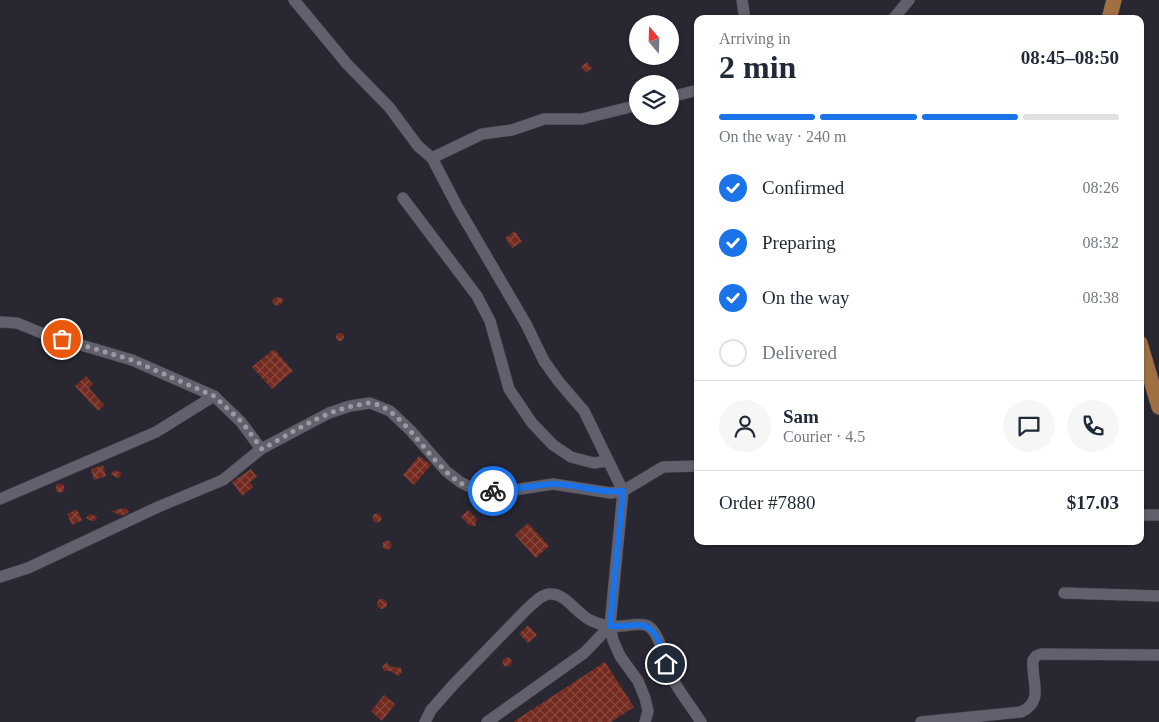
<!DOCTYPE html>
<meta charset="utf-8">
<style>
body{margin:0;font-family:Georgia,serif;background:#f6f6f7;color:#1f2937;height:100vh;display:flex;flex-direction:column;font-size:19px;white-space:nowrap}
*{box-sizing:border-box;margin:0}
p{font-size:16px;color:#747a83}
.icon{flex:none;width:28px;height:28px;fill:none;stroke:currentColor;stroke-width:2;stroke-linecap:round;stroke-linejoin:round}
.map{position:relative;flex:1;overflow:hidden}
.details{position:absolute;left:694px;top:15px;width:450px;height:530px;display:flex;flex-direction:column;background:#fff;border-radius:10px;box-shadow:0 1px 4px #0004}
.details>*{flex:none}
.needle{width:32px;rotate:341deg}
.fabs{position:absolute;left:629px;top:15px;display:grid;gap:10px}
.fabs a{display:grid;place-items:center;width:50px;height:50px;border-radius:50%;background:#fff;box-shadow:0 1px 4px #0004;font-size:25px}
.pin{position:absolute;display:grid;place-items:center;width:42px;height:42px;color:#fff;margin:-21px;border:2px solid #fff;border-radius:50%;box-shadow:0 1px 5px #0007}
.courier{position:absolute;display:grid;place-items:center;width:50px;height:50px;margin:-25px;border:4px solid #1a73e8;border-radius:50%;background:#fff;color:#222;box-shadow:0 1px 6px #0007}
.overview em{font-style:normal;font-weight:700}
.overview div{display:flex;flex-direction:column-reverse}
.overview{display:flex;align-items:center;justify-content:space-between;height:85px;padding:0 25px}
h1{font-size:32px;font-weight:700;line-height:38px}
.bar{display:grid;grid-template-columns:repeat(4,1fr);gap:8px 5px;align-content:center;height:60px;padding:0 25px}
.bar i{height:6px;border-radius:4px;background:#e0e1e3}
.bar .selected{background:#1a73e8}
.bar p{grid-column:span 4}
.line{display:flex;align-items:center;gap:12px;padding:0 25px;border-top:1px solid #e0e1e3}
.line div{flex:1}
.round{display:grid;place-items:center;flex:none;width:52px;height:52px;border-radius:26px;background:#f6f6f7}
ol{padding:0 25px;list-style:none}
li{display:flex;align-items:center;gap:15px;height:55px}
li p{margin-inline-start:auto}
li .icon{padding:5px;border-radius:50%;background:#1a73e8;color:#fff;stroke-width:4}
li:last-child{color:#747a83}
li i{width:28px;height:28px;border:2px solid #e0e1e3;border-radius:50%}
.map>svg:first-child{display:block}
.building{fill:url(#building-cross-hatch)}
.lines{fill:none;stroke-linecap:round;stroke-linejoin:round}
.minor-casing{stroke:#45444d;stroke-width:12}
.major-casing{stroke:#45444d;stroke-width:16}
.minor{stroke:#61606c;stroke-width:11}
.major{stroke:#a07043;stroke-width:15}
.done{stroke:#9b9aa3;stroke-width:5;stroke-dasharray:0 9}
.route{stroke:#1a73e8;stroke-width:6}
</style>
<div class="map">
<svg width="1159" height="722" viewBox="0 0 1159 722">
<defs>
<pattern id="building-cross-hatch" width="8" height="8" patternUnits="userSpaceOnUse" patternTransform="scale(1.25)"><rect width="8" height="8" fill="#742a1e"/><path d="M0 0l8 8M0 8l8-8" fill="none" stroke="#87483e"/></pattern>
</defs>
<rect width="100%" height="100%" fill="#282732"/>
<g class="building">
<path d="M587,62L592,68L586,73L581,67Z"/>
<path d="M515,231L522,242L512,248L505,238Z"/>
<path d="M277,297L284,299L281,304L276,306L273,303L272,300Z"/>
<circle cx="340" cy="337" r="4"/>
<path d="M274,349L293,371L272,389L252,367Z"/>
<path d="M86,376L93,384L89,388L104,405L98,411L75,386Z"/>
<path d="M419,456L431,465L414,485L403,475Z"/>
<path d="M103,465L106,476L94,480L91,469Z"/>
<path d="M251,469L257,477L250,482L253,487L242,496L232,482Z"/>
<path d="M116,470L121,473V476L118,478L110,474Z"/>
<circle cx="60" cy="488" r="4.5"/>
<path d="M125,508L127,509L129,512L122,516L111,511Z"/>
<path d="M77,509L82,520L72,525L67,514Z"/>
<path d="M468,510L477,519L475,526H470L461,517Z"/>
<circle cx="377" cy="518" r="4.5"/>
<path d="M91,514L97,517L95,521H92L85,518Z"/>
<path d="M528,523L549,546L536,558L515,535Z"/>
<circle cx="387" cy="545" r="4.5"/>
<circle cx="382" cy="604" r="5"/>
<path d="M528,625L537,635L528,643L519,634Z"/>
<circle cx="507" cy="662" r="4.5"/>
<path d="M605,662L634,707L611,722H513Z"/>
<path d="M387,663L392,667L401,668L402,673L398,676L391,671H384L382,666Z"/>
<path d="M384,695L395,704L382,721L371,711Z"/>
</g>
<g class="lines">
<g class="minor-casing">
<g id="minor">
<path d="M294,0L347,64L389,107L418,146L432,158L457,206L526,324L544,361L559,382L584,411L623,491L610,626L613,640L620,656L638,681L645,698L648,711L645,722"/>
<path d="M742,0L745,19"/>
<path d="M893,19L909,0"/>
<path d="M670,97L698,90"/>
<path d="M432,158L482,134L512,130L544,119H582L638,105"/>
<path d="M403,198L477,296L490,321L509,389L532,423L553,445L571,457L594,463L607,461"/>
<path d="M0,322L17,323L44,334L132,360L214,396L241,422L261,449"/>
<path d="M0,499L156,432L214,396"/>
<path d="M1140,515H1159"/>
<path d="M0,577L28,568L158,507L223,480L261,449L329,413L350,406L370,403L390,411L411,431L446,471L460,482L474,489L495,491L514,490L553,484L611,493L623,491L663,467L698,466"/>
<path d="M1064,593L1159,596"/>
<path d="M425,722L431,710L454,684L526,610C533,604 542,593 551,594C567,594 577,615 592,621C601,625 612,627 621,626C629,626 640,622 648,626C659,633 662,652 666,663C673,685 689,703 701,722"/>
<path d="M487,722L584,653L610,626"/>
<path d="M921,722L1021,712C1045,701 1031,681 1033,660L1036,656L1041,654L1159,655"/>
</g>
</g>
<g class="major-casing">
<g id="major">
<path d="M1109,19L1114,0"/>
<path d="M1140,343L1159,407"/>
</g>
</g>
<use href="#minor" class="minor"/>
<use href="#major" class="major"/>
</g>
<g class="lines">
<path class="done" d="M62,339L132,360L214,396L242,422L262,449C292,433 323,411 358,405C362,404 366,403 370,403C407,407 434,478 474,489C480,491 487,491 493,491"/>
<path class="route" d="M493,491C514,491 534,484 555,484C578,484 599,494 623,491L610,626C620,627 629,625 638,625C657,624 662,650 666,664"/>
</g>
</svg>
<div class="fabs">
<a><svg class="needle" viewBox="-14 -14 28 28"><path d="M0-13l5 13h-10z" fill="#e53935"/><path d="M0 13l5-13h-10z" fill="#747a83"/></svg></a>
<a><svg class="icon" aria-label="layers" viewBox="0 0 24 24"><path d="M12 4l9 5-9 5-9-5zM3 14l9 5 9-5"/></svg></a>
</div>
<div class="pin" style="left:62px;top:339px;background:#ea580c"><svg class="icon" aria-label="bag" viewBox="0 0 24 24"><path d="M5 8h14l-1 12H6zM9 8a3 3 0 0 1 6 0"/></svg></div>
<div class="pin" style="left:666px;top:664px;background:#1f2937"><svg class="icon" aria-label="home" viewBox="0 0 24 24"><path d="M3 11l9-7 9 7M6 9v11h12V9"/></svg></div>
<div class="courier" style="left:493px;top:491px"><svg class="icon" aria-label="bike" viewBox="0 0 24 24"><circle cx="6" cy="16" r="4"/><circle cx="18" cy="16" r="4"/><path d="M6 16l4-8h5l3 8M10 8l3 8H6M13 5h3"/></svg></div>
<section class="details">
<div class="overview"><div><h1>2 min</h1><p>Arriving in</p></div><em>08:45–08:50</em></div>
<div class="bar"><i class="selected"></i><i class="selected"></i><i class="selected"></i><i></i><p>On the way · 240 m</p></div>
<ol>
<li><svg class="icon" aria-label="check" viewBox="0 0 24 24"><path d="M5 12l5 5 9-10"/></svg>Confirmed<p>08:26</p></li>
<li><svg class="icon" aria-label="check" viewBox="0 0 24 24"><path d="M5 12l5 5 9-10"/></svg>Preparing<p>08:32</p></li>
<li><svg class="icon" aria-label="check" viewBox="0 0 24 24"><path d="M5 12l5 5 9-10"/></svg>On the way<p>08:38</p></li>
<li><i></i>Delivered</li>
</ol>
<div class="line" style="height:90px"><a class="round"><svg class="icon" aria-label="person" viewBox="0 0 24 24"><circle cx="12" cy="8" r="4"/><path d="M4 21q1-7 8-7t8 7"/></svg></a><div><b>Sam</b><p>Courier · 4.5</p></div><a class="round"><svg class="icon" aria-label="chat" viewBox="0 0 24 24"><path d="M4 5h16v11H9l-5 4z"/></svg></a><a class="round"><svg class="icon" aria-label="phone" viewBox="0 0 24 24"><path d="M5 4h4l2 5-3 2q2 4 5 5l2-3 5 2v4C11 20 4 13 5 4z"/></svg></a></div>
<div class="line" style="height:65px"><div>Order #7880</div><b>$17.03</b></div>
</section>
</div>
